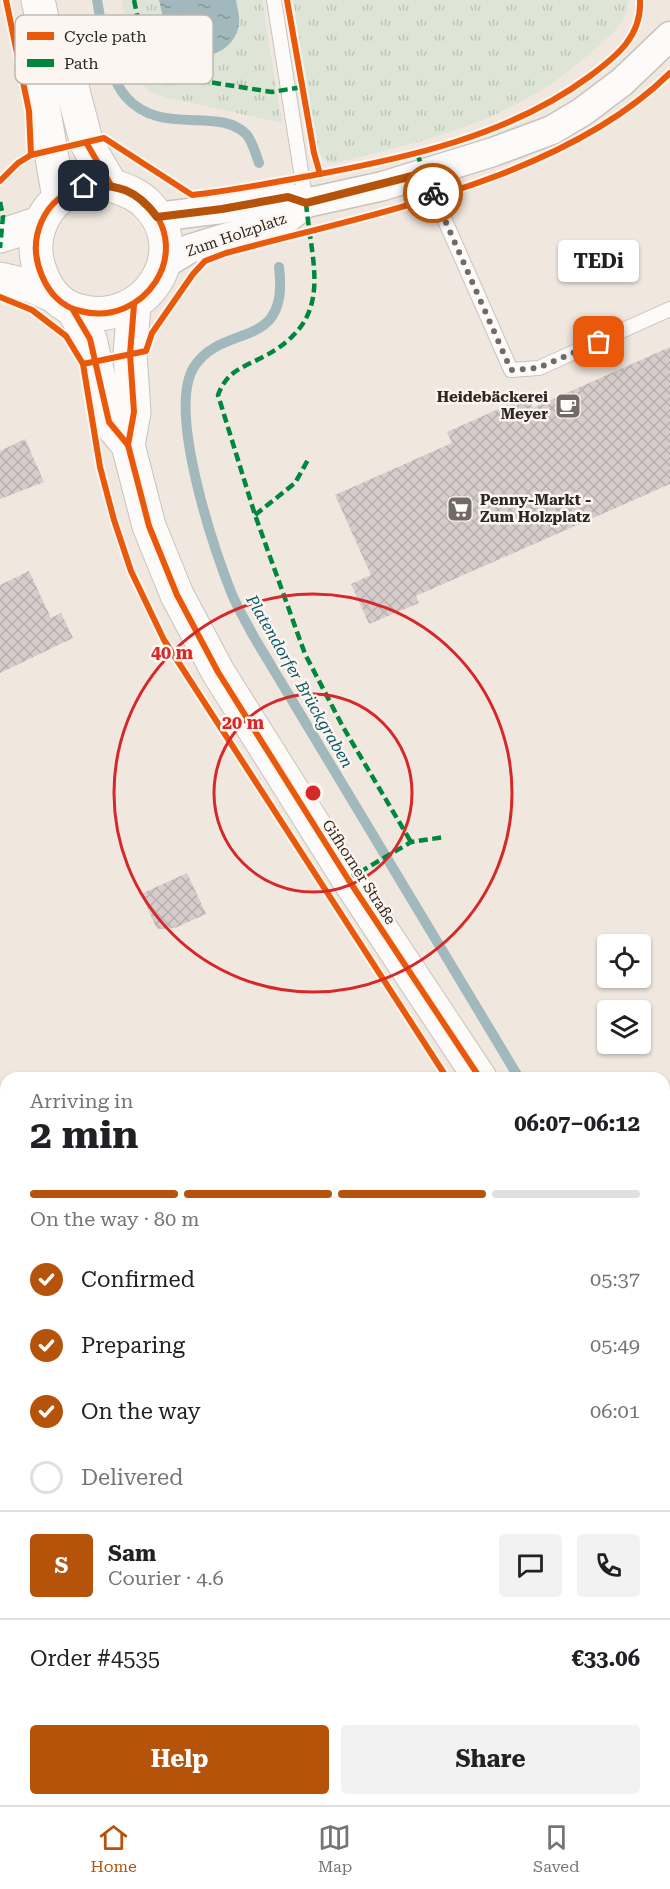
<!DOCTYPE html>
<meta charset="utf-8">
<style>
body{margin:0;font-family:"Roboto Serif",serif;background:#f2f2f2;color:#202124;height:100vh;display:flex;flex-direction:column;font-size:22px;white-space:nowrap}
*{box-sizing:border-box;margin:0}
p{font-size:20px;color:#757577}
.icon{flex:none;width:33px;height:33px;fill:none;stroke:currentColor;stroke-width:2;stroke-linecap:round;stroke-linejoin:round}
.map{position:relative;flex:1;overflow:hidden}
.sheet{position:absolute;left:0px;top:1072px;width:670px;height:734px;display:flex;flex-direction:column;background:#fff;border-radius:18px 18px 0 0;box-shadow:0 2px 4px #0004}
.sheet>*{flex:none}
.buttons{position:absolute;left:597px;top:934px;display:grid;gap:12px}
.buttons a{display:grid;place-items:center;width:54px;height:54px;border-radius:6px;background:#fff;box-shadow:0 2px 4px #0004;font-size:30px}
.pin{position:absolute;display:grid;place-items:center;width:51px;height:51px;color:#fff;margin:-26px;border-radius:12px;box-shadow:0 3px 9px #0006}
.courier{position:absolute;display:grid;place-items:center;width:60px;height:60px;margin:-30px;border:4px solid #b45309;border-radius:50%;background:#fff;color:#222;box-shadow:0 2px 8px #0007}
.bubble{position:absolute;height:42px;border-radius:6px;background:#fff;box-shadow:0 2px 4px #0004;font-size:20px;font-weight:700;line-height:42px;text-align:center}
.overview em{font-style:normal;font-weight:700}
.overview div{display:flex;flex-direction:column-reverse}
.overview{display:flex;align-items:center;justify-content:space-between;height:102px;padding:0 30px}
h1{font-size:39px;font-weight:700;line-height:45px}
.bar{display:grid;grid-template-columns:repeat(4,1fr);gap:9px 6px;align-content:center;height:72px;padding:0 30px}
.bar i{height:8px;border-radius:4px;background:#e0e0e0}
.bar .selected{background:#b45309}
.bar p{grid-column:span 4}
.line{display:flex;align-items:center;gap:15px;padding:0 30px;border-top:2px solid #e0e0e0}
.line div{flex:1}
.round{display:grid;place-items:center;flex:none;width:63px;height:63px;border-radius:6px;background:#f2f2f2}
ol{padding:0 30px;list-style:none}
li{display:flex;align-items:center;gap:18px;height:66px}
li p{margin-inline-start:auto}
li .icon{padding:6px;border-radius:50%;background:#b45309;color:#fff;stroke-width:4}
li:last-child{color:#757577}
li i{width:33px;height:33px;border:3px solid #e0e0e0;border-radius:50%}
.button{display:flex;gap:12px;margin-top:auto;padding:12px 30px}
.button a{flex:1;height:69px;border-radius:6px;background:#b45309;color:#fff;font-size:24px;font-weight:700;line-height:69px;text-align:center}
.button a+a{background:#f2f2f2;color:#202124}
.tab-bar{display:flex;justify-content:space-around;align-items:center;height:84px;border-top:2px solid #e0e0e0;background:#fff;font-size:16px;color:#757577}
.tab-bar a{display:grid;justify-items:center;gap:3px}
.tab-bar .selected{color:#b45309}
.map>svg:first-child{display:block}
.grass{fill:url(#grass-tufts)}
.water{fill:url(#water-ripples)}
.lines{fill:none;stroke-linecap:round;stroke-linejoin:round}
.stream{stroke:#a1b8bc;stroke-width:10}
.building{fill:url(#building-cross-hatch)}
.service-casing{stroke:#c9c3bd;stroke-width:16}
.minor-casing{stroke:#c9c3bd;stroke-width:31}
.tertiary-casing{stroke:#c9c3bd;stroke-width:35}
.path{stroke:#d8d6d4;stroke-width:4;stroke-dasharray:3 3;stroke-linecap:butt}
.service{stroke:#fdfbfa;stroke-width:14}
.minor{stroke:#fdfbfa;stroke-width:28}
.tertiary{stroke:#fdfbfa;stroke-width:33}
.quiet{stroke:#00873e;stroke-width:4.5;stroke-dasharray:9 4.5;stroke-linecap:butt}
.cycleway-casing{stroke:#fdf6f0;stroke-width:10}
.cycleway{stroke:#e8590c;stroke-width:6}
.done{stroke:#726b65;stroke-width:6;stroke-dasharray:0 10.8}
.route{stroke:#b45309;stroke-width:8}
.ring{fill:none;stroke:#d62828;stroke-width:3}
.labels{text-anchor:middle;stroke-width:5;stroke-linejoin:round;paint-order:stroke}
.street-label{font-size:15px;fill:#2e2823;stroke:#fdf6f0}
.poi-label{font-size:15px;font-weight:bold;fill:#2e2823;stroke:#fdf6f0;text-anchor:end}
.water-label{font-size:16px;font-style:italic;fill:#075867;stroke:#fdf6f0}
.key{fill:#fdf6f0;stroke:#bfb8b2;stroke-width:1.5}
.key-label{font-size:16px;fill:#2e2823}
.centre{fill:#d62828;stroke:#fdf6f0;stroke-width:3}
.ring-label{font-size:18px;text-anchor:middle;font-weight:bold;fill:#d62828;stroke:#fdf6f0;stroke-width:5;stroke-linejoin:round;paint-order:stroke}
</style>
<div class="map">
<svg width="670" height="1805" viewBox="0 0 670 1805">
<defs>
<pattern id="grass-tufts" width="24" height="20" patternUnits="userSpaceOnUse" patternTransform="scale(1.5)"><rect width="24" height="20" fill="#dee5d7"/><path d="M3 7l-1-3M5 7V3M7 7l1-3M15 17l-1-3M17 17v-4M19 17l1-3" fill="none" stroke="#bfc4b8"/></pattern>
<pattern id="water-ripples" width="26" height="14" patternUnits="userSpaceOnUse" patternTransform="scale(1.5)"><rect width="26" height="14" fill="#a1b8bc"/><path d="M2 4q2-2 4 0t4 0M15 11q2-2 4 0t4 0" fill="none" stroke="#849698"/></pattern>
<pattern id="building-cross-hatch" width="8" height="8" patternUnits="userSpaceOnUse" patternTransform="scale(1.5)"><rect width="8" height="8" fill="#d6cccb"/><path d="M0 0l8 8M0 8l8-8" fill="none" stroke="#b8afae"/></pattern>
</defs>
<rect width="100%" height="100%" fill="#f0e7df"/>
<g class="grass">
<path d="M121,0H262L282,123L168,98L150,92L140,81Z"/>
<path d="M293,0H628C629,21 611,35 596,48C517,121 436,138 335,163L327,162L318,152Z"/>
<path d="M6,1466V1556L0,1559V1469Z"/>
</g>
<path class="water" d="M159,0H236C237,7 240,16 239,23C237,50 203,65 181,51C166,41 163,16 159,0Z"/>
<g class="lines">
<g class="stream">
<path d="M97,0C103,30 105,73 126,97C161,137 218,106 246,134C252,140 256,155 259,163"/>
<path d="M279,267C290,353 223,321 194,367C167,410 213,546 231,592C237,607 246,622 254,637L519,1078"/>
<path d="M0,1219L6,1216"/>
<path d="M664,1307L670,1321"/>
<path d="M0,1561L5,1559"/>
</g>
</g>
<g class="building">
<path d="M670,347V484L416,596L419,603L369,624L351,584L371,575L335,495L452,443L447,432L528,396L533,408Z"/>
<path d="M25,439L44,482L0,499V451Z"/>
<path d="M29,571L51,618L61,613L73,638L0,673V585Z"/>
<path d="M187,873L206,914L175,928L157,929L141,894Z"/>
</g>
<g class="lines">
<g class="service-casing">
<g id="service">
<path d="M274,0L306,203"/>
<path d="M424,173L511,370L539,368L670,309"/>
</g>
</g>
<g class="minor-casing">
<g id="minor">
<path d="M157,217L222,209L288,197L306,203"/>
<path d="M163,265L189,249L287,219L306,203L383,186L493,152L552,130L582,112L622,82L670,36"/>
</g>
</g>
<g class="tertiary-casing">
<g id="tertiary">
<path d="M38,0L46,36L69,76L87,144L111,185C124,190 136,193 147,204C195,252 144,328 80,311C62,307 49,293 42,276C26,239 43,198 83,186C92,184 102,185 111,185"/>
<path d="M46,36L39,83L59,198"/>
<path d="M0,236L40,223"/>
<path d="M0,279L32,286L52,295"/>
<path d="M134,305L130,354L134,412L128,445L149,526L177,595L218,672L348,879L480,1078"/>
<path d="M73,310L90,339L109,422L128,445"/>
<path d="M664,1447L670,1462"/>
</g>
</g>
<path class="path" d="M664,1519L670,1534"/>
<use href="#service" class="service"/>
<use href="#minor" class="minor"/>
<use href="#tertiary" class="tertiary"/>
<g class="quiet">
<path d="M134,0L148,67L164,75L272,92L302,87"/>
<path d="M417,153L424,173"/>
<path d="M0,202L3,216L0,248"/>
<path d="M306,203C312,269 336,320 261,358C239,369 227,372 218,395L255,515L305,654L343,727L411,842"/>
<path d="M255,515L295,483L309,458"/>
<path d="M348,879L411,842L445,837"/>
</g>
<g class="cycleway-casing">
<g id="cycleway">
<path d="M6,0L29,111L31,155"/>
<path d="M287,0L314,153L320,174"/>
<path d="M87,144L111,185C124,190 136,193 147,204C195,252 144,328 80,311C62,307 49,293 42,276C26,239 43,198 83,186C92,184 102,185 111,185"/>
<path d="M0,181L18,163L31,155L104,138L192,195C231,191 270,183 309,176C407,158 509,136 590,76C617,56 642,36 640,0"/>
<path d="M0,297L32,310L66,336L83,364L100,467L114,520L131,571L164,640L447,1078"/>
<path d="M134,305L130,354L134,412L128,445L149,526L177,595L218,672L348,879L480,1078"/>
<path d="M73,310L90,339L109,422L128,445"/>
<path d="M83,364L146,351L152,333L193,274L205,261L226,253C369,214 562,180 670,73"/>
</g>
</g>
<use href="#cycleway" class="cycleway"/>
</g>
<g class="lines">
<path class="done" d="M433,193L511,370L538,368L599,342"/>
<path class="route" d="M84,186C118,184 136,189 157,217L222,209L288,197L306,203L424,173L433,193"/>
</g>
<g class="ring">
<circle cx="313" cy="793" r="99"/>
<circle cx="313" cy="793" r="199"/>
</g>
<defs>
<g id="cafe-square" transform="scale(1.35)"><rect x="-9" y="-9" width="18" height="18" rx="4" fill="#726b65" stroke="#fdf6f0"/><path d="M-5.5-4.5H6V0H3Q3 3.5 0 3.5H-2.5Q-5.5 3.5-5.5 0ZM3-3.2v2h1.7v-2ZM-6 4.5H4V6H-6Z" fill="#fff"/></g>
<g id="supermarket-square" transform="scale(1.35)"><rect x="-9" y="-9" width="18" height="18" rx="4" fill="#726b65" stroke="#fdf6f0"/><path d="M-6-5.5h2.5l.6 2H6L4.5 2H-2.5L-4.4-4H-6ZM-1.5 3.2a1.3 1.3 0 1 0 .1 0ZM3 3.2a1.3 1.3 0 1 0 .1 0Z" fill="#fff"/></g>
</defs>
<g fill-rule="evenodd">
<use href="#cafe-square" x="568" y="406"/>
<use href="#supermarket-square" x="460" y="509"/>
</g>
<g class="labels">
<g class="street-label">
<text transform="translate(236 235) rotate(-19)" y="5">Zum Holzplatz</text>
<text transform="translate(359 872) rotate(57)" y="5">Gifhorner Straße</text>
</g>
<g class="poi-label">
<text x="548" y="402">Heidebäckerei<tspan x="548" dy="17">Meyer</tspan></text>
<text x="480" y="505" text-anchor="start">Penny-Markt -<tspan x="480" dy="17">Zum Holzplatz</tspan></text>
</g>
<g class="water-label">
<text transform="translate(300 681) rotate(60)" y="6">Platendorfer Brückgraben</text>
</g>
</g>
<rect x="15" y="15" width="198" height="69" rx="9" class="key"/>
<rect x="27" y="32" width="27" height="8" fill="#e8590c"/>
<rect x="27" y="59" width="27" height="8" fill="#00873e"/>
<g class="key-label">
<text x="64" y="42">Cycle path</text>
<text x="64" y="69">Path</text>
</g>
<circle cx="313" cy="793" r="9" class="centre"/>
<g class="ring-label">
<text x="172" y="659">40 m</text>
<text x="243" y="729">20 m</text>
</g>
</svg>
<div class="buttons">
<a><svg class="icon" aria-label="locate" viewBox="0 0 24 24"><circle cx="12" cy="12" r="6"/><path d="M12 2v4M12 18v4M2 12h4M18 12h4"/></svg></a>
<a><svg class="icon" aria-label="layers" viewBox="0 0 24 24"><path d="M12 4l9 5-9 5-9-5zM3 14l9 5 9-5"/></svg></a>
</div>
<div class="pin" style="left:599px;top:342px;background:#ea580c"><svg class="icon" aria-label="bag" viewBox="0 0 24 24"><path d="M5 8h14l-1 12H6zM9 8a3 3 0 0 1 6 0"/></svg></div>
<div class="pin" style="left:84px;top:186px;background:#1f2937"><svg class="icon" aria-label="home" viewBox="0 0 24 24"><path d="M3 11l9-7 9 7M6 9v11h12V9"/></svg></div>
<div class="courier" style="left:433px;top:193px"><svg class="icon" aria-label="bike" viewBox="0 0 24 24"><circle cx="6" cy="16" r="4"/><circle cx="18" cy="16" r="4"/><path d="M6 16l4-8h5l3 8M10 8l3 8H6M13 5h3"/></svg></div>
<div class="bubble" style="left:558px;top:240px;width:81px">TEDi</div>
<section class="sheet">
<div class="overview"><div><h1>2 min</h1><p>Arriving in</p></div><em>06:07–06:12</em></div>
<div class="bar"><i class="selected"></i><i class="selected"></i><i class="selected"></i><i></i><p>On the way · 80 m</p></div>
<ol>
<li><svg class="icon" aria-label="check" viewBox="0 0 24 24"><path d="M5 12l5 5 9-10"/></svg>Confirmed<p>05:37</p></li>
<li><svg class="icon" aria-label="check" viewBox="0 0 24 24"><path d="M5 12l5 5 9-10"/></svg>Preparing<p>05:49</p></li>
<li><svg class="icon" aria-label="check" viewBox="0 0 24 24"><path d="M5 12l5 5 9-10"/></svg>On the way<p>06:01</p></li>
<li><i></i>Delivered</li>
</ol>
<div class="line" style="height:108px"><b class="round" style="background:#b45309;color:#fff">S</b><div><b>Sam</b><p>Courier · 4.6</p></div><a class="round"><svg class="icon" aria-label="chat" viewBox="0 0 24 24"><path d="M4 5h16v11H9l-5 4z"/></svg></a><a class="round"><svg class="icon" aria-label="phone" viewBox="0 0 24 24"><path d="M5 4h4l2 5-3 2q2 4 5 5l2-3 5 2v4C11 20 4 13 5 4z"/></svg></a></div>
<div class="line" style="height:78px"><div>Order #4535</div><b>€33.06</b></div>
<div class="button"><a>Help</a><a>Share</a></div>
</section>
</div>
<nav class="tab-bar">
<a class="selected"><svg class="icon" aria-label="home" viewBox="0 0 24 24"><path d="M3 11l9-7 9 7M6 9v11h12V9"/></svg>Home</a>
<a><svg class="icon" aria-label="map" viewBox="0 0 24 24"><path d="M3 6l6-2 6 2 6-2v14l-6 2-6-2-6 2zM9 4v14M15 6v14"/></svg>Map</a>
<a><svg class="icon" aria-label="saved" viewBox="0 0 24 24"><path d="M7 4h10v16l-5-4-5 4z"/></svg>Saved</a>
</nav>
